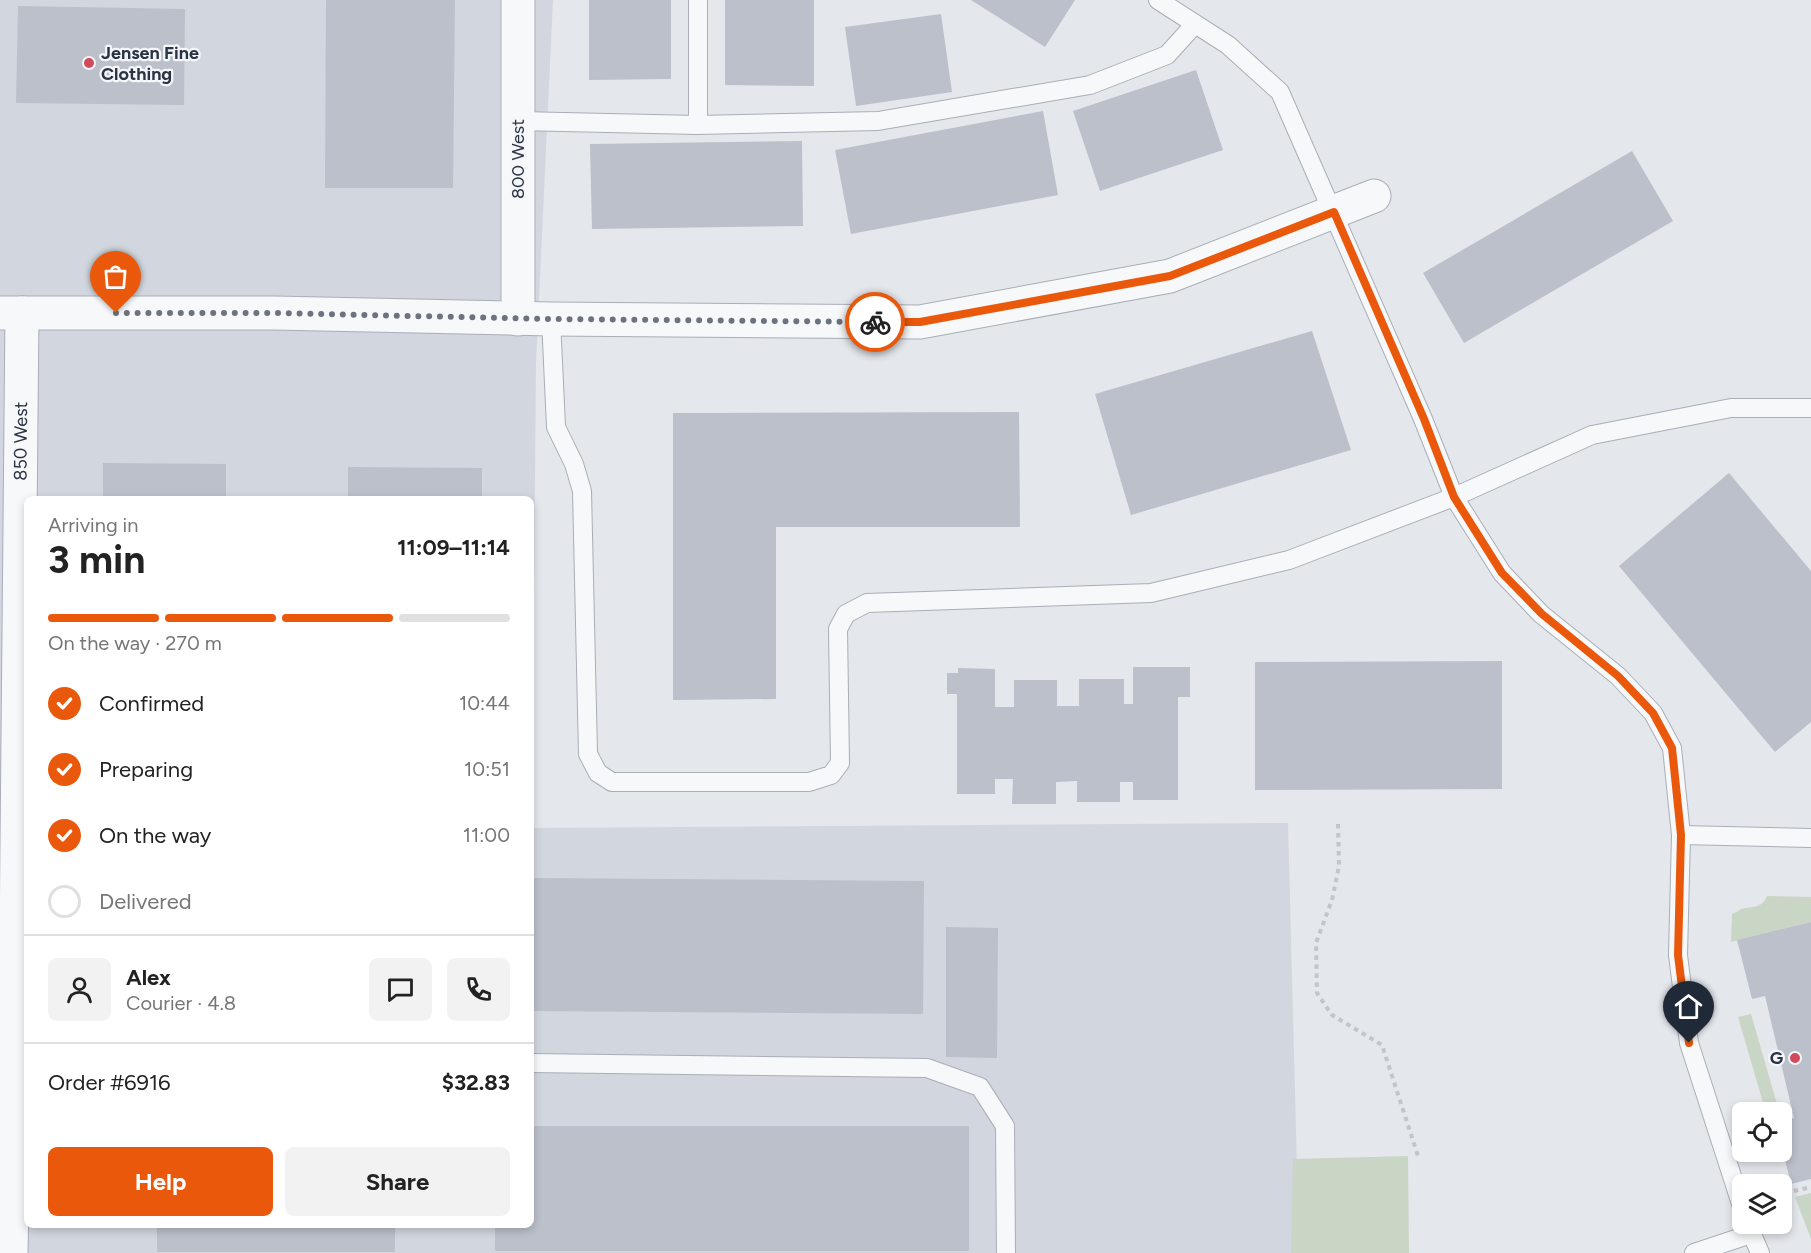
<!DOCTYPE html>
<meta charset="utf-8">
<style>
body{margin:0;font-family:Figtree,sans-serif;background:#f2f2f2;color:#222;height:100vh;display:flex;flex-direction:column;font-size:22px;white-space:nowrap}
*{box-sizing:border-box;margin:0}
p{font-size:20px;color:#767676}
.icon{flex:none;width:33px;height:33px;fill:none;stroke:currentColor;stroke-width:2;stroke-linecap:round;stroke-linejoin:round}
.map{position:relative;flex:1;overflow:hidden}
.panel{position:absolute;left:24px;top:496px;width:510px;height:732px;display:flex;flex-direction:column;background:#fff;border-radius:9px;box-shadow:0 3px 9px #0003}
.panel>*{flex:none}
.fabs{position:absolute;left:1732px;top:1102px;display:grid;gap:12px}
.fabs a{display:grid;place-items:center;width:60px;height:60px;border-radius:9px;background:#fff;box-shadow:0 3px 9px #0003;font-size:30px}
.pin{position:absolute;display:grid;place-items:center;width:51px;height:51px;color:#fff;margin:-62px -26px;border-radius:50% 50% 50% 0;rotate:-45deg;box-shadow:0 0 6px #0007}
.pin .icon{rotate:45deg}
.courier{position:absolute;display:grid;place-items:center;width:60px;height:60px;margin:-30px;border:4px solid #ea580c;border-radius:50%;background:#fff;color:#222;box-shadow:0 2px 8px #0007}
.headline em{font-style:normal;font-weight:700}
.headline div{display:flex;flex-direction:column-reverse}
.headline{display:flex;align-items:center;justify-content:space-between;height:102px;padding:0 24px}
h1{font-size:39px;font-weight:700;line-height:45px}
.bar{display:grid;grid-template-columns:repeat(4,1fr);gap:9px 6px;align-content:center;height:72px;padding:0 24px}
.bar i{height:8px;border-radius:4px;background:#e0e0e0}
.bar .current{background:#ea580c}
.bar p{grid-column:span 4}
.line{display:flex;align-items:center;gap:15px;padding:0 24px;border-top:2px solid #e0e0e0}
.line div{flex:1}
.round{display:grid;place-items:center;flex:none;width:63px;height:63px;border-radius:9px;background:#f2f2f2}
ol{padding:0 24px;list-style:none}
li{display:flex;align-items:center;gap:18px;height:66px}
li p{margin-inline-start:auto}
li .icon{padding:6px;border-radius:50%;background:#ea580c;color:#fff;stroke-width:4}
li:last-child{color:#767676}
li i{width:33px;height:33px;border:3px solid #e0e0e0;border-radius:50%}
.button{display:flex;gap:12px;margin-top:auto;padding:12px 24px}
.button a{flex:1;height:69px;border-radius:9px;background:#ea580c;color:#fff;font-size:24px;font-weight:700;line-height:69px;text-align:center}
.button a+a{background:#f2f2f2;color:#222}
.map>svg:first-child{display:block}
.built{fill:#d2d6de;fill-rule:evenodd}
.green{fill:#c9d6c5}
.building{fill:#bbc0ca}
.lines{fill:none;stroke-linecap:round;stroke-linejoin:round}
.service-casing{stroke:#a9aeb7;stroke-width:20}
.minor-casing{stroke:#a9aeb7;stroke-width:35}
.path{stroke:#c2c5cb;stroke-width:4;stroke-dasharray:4.5 4.5;stroke-linecap:butt}
.service{stroke:#f7f8fa;stroke-width:18}
.minor{stroke:#f7f8fa;stroke-width:33}
.done{stroke:#6c737f;stroke-width:6;stroke-dasharray:0 10.8}
.route{stroke:#ea580c;stroke-width:8}
.poi-dot{fill:#d1495b;stroke:#f4f6f9;stroke-width:2}
.labels{text-anchor:middle;stroke-width:4.5;stroke-linejoin:round;paint-order:stroke}
.poi-label{font-size:18px;font-weight:bold;fill:#2b3445;stroke:#f4f6f9;text-anchor:start}
.street-label{font-size:18px;fill:#2b3445;stroke:#f4f6f9}
</style>
<div class="map">
<svg width="1811" height="1253" viewBox="0 0 1811 1253">
<rect width="100%" height="100%" fill="#e4e7ec"/>
<path class="built" d="M0,0H553L536,362L532,828L1288,823L1297,1170L1295,1253H0ZM27,500H531V1226H27Z"/>
<g class="green">
<path d="M1767,896L1811,897V922L1731,942L1732,914C1735,913 1738,911 1741,909C1752,906 1762,909 1767,896Z"/>
<path d="M1751,1014L1779,1111L1766,1113L1738,1017Z"/>
<path d="M1408,1156L1409,1253H1291L1293,1159Z"/>
<path d="M1811,1193V1239L1795,1197Z"/>
</g>
<g class="building">
<path d="M326,0H455L453,188H325Z"/>
<path d="M589,0H671V79L589,80Z"/>
<path d="M725,0H814V86L725,85Z"/>
<path d="M971,0H1075L1045,47Z"/>
<path d="M18,6L185,9L184,105L16,103Z"/>
<path d="M941,14L952,92L856,106L845,27Z"/>
<path d="M1196,70L1223,150L1100,191L1073,111Z"/>
<path d="M1043,111L1058,195L851,234L835,150Z"/>
<path d="M802,141L803,226L592,229L590,144Z"/>
<path d="M1632,151L1673,221L1464,343L1423,273Z"/>
<path d="M1312,331L1351,450L1131,515L1095,394Z"/>
<path d="M1019,412L1020,527H776V699L673,700V413Z"/>
<path d="M103,463L226,464V500H103Z"/>
<path d="M348,467L482,468V500H348Z"/>
<path d="M1729,473L1811,571V722L1775,752L1619,566Z"/>
<path d="M1502,661V789L1255,790V662Z"/>
<path d="M1133,667H1190V697H1178V800H1133V782H1120V802H1077V781L1056,782V804H1012L1013,779H995V794H957V694H947V673H958V668L995,669V707H1014V680H1057V706H1079V679H1124V704H1133Z"/>
<path d="M531,878L924,881L923,1014L531,1011Z"/>
<path d="M1811,922V1179L1791,1184L1782,1148V1121L1794,1118L1765,996L1752,999L1737,940Z"/>
<path d="M946,927L998,928L997,1058L946,1057Z"/>
<path d="M531,1126H969V1251H495V1226H531Z"/>
<rect x="157" y="1226" width="238" height="26"/>
</g>
<g class="lines">
<g class="service-casing">
<g id="service">
<path d="M1158,0L1228,45L1280,92L1423,419L1454,497L1502,573L1541,614L1618,676L1653,713L1672,748L1681,835L1678,955L1689,1043L1743,1210"/>
<path d="M518,121L698,125L878,121L1090,85L1167,55L1195,24"/>
<path d="M698,125V0"/>
<path d="M551,319L556,427L574,464L582,491L588,754L598,773L612,782H809L831,775L840,763L838,629L846,614L867,603L1151,593L1289,560L1454,497L1592,435L1731,408H1811"/>
<path d="M1681,835L1811,838"/>
<path d="M531,1063L927,1068L980,1087L1005,1126L1006,1253"/>
<path d="M1748,1225L1760,1253"/>
<path d="M1694,1253L1751,1234"/>
</g>
</g>
<g class="minor-casing">
<g id="minor">
<path d="M518,0V319"/>
<path d="M0,313H274L551,319L920,322L1170,276L1374,196"/>
<path id="s1" d="M11,1253L15,1057L22,313"/>
</g>
</g>
<g class="path">
<path d="M1338,824L1339,866L1332,900L1316,943L1317,993L1332,1015L1382,1045L1418,1156"/>
<path d="M1785,1193L1811,1187"/>
</g>
<use href="#service" class="service"/>
<use href="#minor" class="minor"/>
</g>
<g class="lines">
<path class="done" d="M116,313H274L551,319L875,322"/>
<path class="route" d="M875,322H920L1170,276L1334,212L1424,419L1454,497L1502,573L1542,614L1618,676L1653,713L1672,748L1681,835L1678,955L1689,1043"/>
</g>
<g class="poi-dot">
<circle cx="89" cy="63" r="6"/>
<circle cx="1795" cy="1058" r="6"/>
</g>
<g class="labels">
<g class="poi-label">
<text x="101" y="59">Jensen Fine<tspan x="101" dy="21">Clothing</tspan></text>
<text x="1783" y="1064" text-anchor="end">G</text>
</g>
<g class="street-label">
<text transform="translate(518 159) rotate(-90)" y="6">800 West</text>
<text dy="6" stroke="none"><textPath href="#s1" startOffset="812">850 West</textPath></text>
</g>
</g>
</svg>
<div class="fabs">
<a><svg class="icon" aria-label="locate" viewBox="0 0 24 24"><circle cx="12" cy="12" r="6"/><path d="M12 2v4M12 18v4M2 12h4M18 12h4"/></svg></a>
<a><svg class="icon" aria-label="layers" viewBox="0 0 24 24"><path d="M12 4l9 5-9 5-9-5zM3 14l9 5 9-5"/></svg></a>
</div>
<div class="pin" style="left:116px;top:313px;background:#ea580c"><svg class="icon" aria-label="bag" viewBox="0 0 24 24"><path d="M5 8h14l-1 12H6zM9 8a3 3 0 0 1 6 0"/></svg></div>
<div class="pin" style="left:1689px;top:1043px;background:#1f2937"><svg class="icon" aria-label="home" viewBox="0 0 24 24"><path d="M3 11l9-7 9 7M6 9v11h12V9"/></svg></div>
<div class="courier" style="left:875px;top:322px"><svg class="icon" aria-label="bike" viewBox="0 0 24 24"><circle cx="6" cy="16" r="4"/><circle cx="18" cy="16" r="4"/><path d="M6 16l4-8h5l3 8M10 8l3 8H6M13 5h3"/></svg></div>
<section class="panel">
<div class="headline"><div><h1>3 min</h1><p>Arriving in</p></div><em>11:09–11:14</em></div>
<div class="bar"><i class="current"></i><i class="current"></i><i class="current"></i><i></i><p>On the way · 270 m</p></div>
<ol>
<li><svg class="icon" aria-label="check" viewBox="0 0 24 24"><path d="M5 12l5 5 9-10"/></svg>Confirmed<p>10:44</p></li>
<li><svg class="icon" aria-label="check" viewBox="0 0 24 24"><path d="M5 12l5 5 9-10"/></svg>Preparing<p>10:51</p></li>
<li><svg class="icon" aria-label="check" viewBox="0 0 24 24"><path d="M5 12l5 5 9-10"/></svg>On the way<p>11:00</p></li>
<li><i></i>Delivered</li>
</ol>
<div class="line" style="height:108px"><a class="round"><svg class="icon" aria-label="person" viewBox="0 0 24 24"><circle cx="12" cy="8" r="4"/><path d="M4 21q1-7 8-7t8 7"/></svg></a><div><b>Alex</b><p>Courier · 4.8</p></div><a class="round"><svg class="icon" aria-label="chat" viewBox="0 0 24 24"><path d="M4 5h16v11H9l-5 4z"/></svg></a><a class="round"><svg class="icon" aria-label="phone" viewBox="0 0 24 24"><path d="M5 4h4l2 5-3 2q2 4 5 5l2-3 5 2v4C11 20 4 13 5 4z"/></svg></a></div>
<div class="line" style="height:78px"><div>Order #6916</div><b>$32.83</b></div>
<div class="button"><a>Help</a><a>Share</a></div>
</section>
</div>
